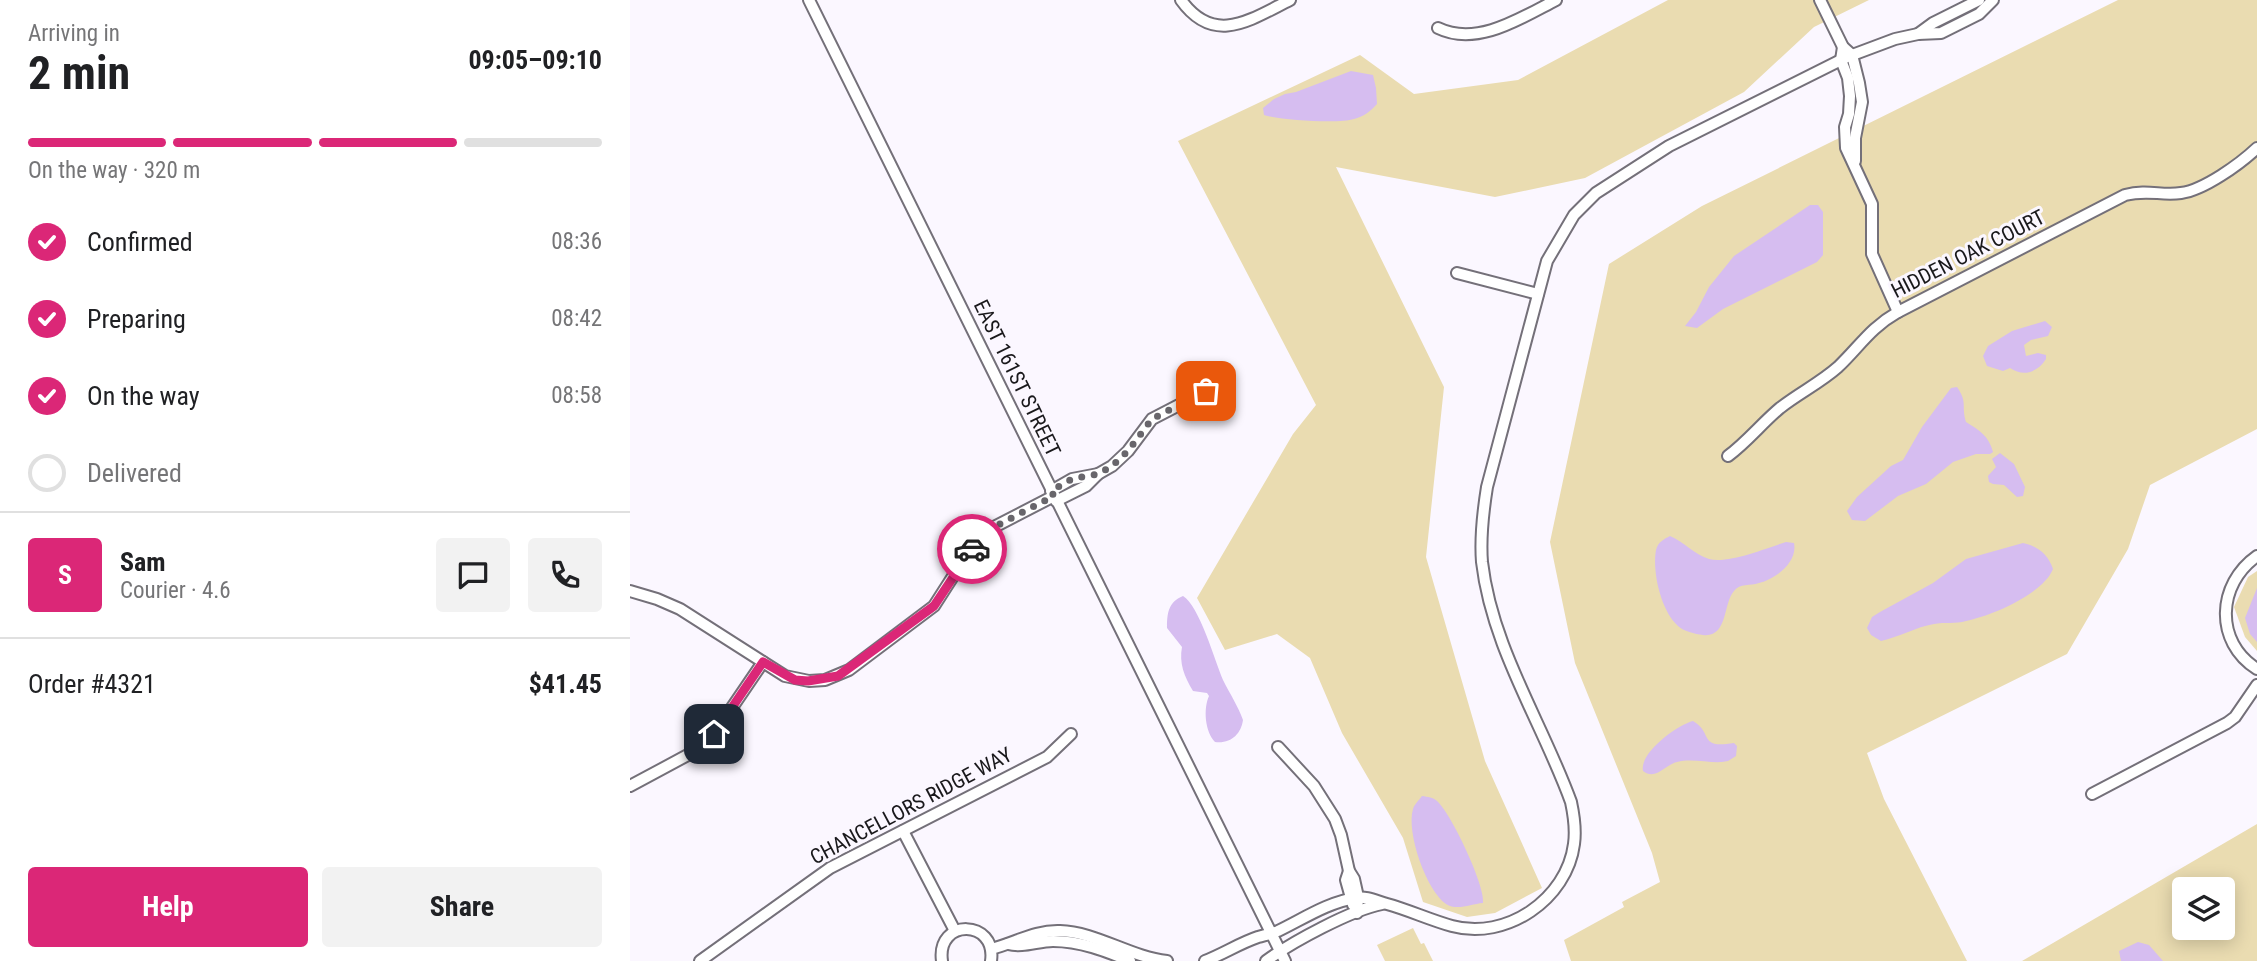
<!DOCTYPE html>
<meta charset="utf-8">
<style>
body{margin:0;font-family:"Roboto Condensed",sans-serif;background:#f2f2f2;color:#202124;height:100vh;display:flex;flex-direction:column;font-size:26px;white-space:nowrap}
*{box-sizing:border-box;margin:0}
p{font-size:23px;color:#757577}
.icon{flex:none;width:38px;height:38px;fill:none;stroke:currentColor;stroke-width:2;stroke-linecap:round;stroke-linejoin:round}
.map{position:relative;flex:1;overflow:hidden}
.details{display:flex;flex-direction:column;background:#fff;width:630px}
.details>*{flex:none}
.fabs{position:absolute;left:1542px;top:877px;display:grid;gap:14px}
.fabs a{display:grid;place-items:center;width:63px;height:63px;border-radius:7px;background:#fff;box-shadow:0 4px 18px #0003;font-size:35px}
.pin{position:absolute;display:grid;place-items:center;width:60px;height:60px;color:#fff;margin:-30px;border-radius:14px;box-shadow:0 4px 10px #0006}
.courier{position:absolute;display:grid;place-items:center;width:70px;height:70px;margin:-35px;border:5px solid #db2777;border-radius:50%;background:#fff;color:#222;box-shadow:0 2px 9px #0007}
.head em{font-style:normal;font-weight:700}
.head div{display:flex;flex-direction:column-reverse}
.head{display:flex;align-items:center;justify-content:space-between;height:119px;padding:0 28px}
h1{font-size:46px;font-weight:700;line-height:52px}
.bar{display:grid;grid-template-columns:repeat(4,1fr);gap:10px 7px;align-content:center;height:84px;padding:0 28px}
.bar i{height:9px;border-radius:5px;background:#e0e0e0}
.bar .active{background:#db2777}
.bar p{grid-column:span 4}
.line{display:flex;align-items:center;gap:18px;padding:0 28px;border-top:2px solid #e0e0e0}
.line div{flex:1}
.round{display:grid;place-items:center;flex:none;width:74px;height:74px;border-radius:7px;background:#f2f2f2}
ol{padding:0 28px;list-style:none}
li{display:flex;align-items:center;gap:21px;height:77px}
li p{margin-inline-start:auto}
li .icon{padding:7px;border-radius:50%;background:#db2777;color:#fff;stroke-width:4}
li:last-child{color:#757577}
li i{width:38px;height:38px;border:4px solid #e0e0e0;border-radius:50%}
.primary-button{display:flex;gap:14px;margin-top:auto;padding:14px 28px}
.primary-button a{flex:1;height:80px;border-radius:7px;background:#db2777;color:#fff;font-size:28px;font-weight:700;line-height:80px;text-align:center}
.primary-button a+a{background:#f2f2f2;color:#202124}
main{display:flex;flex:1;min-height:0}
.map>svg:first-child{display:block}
.green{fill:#eadcb1;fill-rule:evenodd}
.water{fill:#d6bdf0}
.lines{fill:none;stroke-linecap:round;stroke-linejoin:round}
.minor-casing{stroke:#747079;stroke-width:14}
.minor{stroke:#fff;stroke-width:10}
.done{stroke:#68666b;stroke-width:7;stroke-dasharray:0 12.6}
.route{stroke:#db2777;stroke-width:9}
.labels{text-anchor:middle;stroke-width:6;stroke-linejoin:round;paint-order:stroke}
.street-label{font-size:21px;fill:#19181b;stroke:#fbf7ff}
</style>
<main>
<section class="details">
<div class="head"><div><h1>2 min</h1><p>Arriving in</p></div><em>09:05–09:10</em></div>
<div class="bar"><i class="active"></i><i class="active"></i><i class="active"></i><i></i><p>On the way · 320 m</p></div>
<ol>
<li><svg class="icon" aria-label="check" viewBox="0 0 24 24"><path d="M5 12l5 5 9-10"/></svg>Confirmed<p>08:36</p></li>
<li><svg class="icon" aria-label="check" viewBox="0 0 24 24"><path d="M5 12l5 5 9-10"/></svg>Preparing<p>08:42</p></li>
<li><svg class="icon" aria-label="check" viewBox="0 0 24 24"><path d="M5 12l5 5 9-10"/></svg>On the way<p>08:58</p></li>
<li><i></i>Delivered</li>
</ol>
<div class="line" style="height:126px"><b class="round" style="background:#db2777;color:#fff">S</b><div><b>Sam</b><p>Courier · 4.6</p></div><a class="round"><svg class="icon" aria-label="chat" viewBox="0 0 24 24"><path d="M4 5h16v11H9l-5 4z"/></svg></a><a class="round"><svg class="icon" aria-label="phone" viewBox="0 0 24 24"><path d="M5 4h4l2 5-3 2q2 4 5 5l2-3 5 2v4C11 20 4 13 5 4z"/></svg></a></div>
<div class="line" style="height:91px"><div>Order #4321</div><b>$41.45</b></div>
<div class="primary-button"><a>Help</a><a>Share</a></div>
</section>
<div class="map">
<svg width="1627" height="961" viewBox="0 0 1627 961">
<rect width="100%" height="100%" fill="#fbf7ff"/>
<g class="green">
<path d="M1038,0H1239L1184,27L1114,92L955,178L865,197L706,167L814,387L796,557L855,761L912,888L865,913L837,917L793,902L773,838L712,733L680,658L647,634L595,650L567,598L663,434L686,405L548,141L730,55L784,94L888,80Z"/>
<path d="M1488,0H1627V429L1520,485L1498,549L1437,654L1237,753L1254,799L1337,961H941L934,940L994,907L992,902L1030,882L1022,853L945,663L920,542L979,264L1072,206Z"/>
<path d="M1627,571V651L1615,637L1604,607L1618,577Z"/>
<path d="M1627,824V961H1392ZM1554,889H1592V928H1554Z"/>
<path d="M783,928L791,944L794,943L803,961H755L747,945Z"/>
</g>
<g class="water">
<path d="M721,71L743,75L746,88L747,104C741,111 733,117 724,119C709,124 650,120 634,115L633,108L644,99L655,94L666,92Z"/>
<path d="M1180,205H1188L1193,212V255L1187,262L1093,309L1067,328L1055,326L1066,312L1079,287L1104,256Z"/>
<path d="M1415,321L1422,327L1418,336L1401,340L1394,345L1396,356L1408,353L1416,355V359C1407,373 1393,377 1380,368L1373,371L1357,366L1353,356L1358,346L1382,331Z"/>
<path d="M1327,387C1338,403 1331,405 1336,422C1349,430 1359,436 1363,452L1360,454H1346L1323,462L1296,484L1268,496L1235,521L1222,520L1217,511L1227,497L1261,466L1273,460L1292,427L1321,388Z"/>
<path d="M1370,453L1384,464L1395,487L1393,496L1387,497L1374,485L1363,484L1359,482L1358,476L1366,467L1362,459Z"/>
<path d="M1040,536C1054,542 1065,555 1079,559C1099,564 1136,548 1156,542L1164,543C1168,562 1146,579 1129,583C1120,586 1110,583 1104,591C1093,603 1098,638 1073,635C1065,634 1053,631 1048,626C1031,611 1022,572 1026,550C1028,542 1034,539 1040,536Z"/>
<path d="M1393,543C1407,546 1418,554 1423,569C1413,594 1362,616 1336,621C1326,624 1314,622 1304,624C1286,627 1269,637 1251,641L1241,635L1237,628L1242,617L1250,612L1303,583L1336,559Z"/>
<path d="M1627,588V642L1620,634L1615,618Z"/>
<path d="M553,596C569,605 585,661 593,680C600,694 608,706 613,720C611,734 601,744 585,742C575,732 573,709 579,696L577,693L563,691C554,676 549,663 552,647L537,628C537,614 538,602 553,596Z"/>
<path d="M1063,721C1084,733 1067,749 1104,743L1107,746L1106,756L1098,761L1092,762C1078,763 1061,758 1047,762C1034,765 1026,781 1013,771C1009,753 1047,725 1063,721Z"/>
<path d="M792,796C798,797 803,797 807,801C821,813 856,887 853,903C841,904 827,911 816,904C796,890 776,832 783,809C784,805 789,800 792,796Z"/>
<path d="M1508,942L1519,945L1533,961H1491L1489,951Z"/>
</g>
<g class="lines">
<g class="minor-casing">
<g id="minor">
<path d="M179,0L655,961"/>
<path d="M551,0C584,46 620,20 660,0"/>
<path d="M1190,0L1213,47L1222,55L1229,83L1232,102L1225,138V161"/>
<path d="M808,28C847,47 891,18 926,0"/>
<path d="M1288,34L1303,23L1349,0"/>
<path d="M1213,47L1211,60L1218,78L1220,96L1219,114L1215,127L1216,148L1242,204V254L1268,312"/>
<path d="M827,273L908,294"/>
<path d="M1098,456C1117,442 1132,423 1150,408C1169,393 1190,383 1208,367C1230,346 1240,328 1268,312L1495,195C1518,189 1531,196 1551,193C1574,190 1610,164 1627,148"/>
<path d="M421,491L442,479L468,474"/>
<path d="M426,501L456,486L468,474L482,466L498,451L522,419L576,391L594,390"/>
<path d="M1627,556C1587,584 1584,642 1627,669"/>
<path d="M0,591L27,599L50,609L155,676L179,681L195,680L219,670L304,606L338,553L364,527L424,496"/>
<path d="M648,747L684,786L705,819L711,835L719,871L724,879L728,897L727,913"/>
<path d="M0,786L69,749L84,734L133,662"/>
<path d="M1462,794L1597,723L1605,717L1627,685"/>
<path d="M273,831L325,931"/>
<path d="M719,871L716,880L723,905"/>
<path d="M378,944C393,948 408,941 423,941C450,941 476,951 500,961"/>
<path d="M361,949C385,943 405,930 430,931C466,932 500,957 537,961"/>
<path d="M70,961L200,868L417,757L441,734"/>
<path d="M312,961C306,918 367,919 361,961"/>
<path d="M575,961C593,954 610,943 628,937C635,935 641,934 648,931C673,919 698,902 726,898C737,896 746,901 757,904C779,910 800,920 822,926C876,941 937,899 944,844C946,830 944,816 941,802C912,722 862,648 852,562C850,537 853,512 857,487L917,261L944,215L966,193L1039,146L1217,57L1265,39L1288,34L1311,33L1349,14L1363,0"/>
<path d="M636,961C662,942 721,910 752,904"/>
</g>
</g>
<use href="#minor" class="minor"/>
</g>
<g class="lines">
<path class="done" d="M342,549L364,527L424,496L421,491L442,479L468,474L482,466L498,451L522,419L576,391"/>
<path class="route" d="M84,734L133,662L165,680L178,681L208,676L304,606L342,549"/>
</g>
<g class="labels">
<g class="street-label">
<text transform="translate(1338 254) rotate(-27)" y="7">HIDDEN OAK COURT</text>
<text transform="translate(387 378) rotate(64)" y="7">EAST 161ST STREET</text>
<text transform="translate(281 806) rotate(-28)" y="7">CHANCELLORS RIDGE WAY</text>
</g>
</g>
</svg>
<div class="fabs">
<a><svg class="icon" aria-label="layers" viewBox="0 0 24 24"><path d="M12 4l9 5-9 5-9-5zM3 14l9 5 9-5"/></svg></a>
</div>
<div class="pin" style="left:576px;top:391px;background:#ea580c"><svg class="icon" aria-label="bag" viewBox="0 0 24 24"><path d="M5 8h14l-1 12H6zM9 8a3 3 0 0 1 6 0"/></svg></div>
<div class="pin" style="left:84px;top:734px;background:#1f2937"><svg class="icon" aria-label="home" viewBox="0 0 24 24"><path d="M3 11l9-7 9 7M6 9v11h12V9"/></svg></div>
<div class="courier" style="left:342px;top:549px"><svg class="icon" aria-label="car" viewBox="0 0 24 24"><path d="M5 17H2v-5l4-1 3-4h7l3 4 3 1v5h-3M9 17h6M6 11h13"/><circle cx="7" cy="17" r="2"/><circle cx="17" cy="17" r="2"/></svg></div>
</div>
</main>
